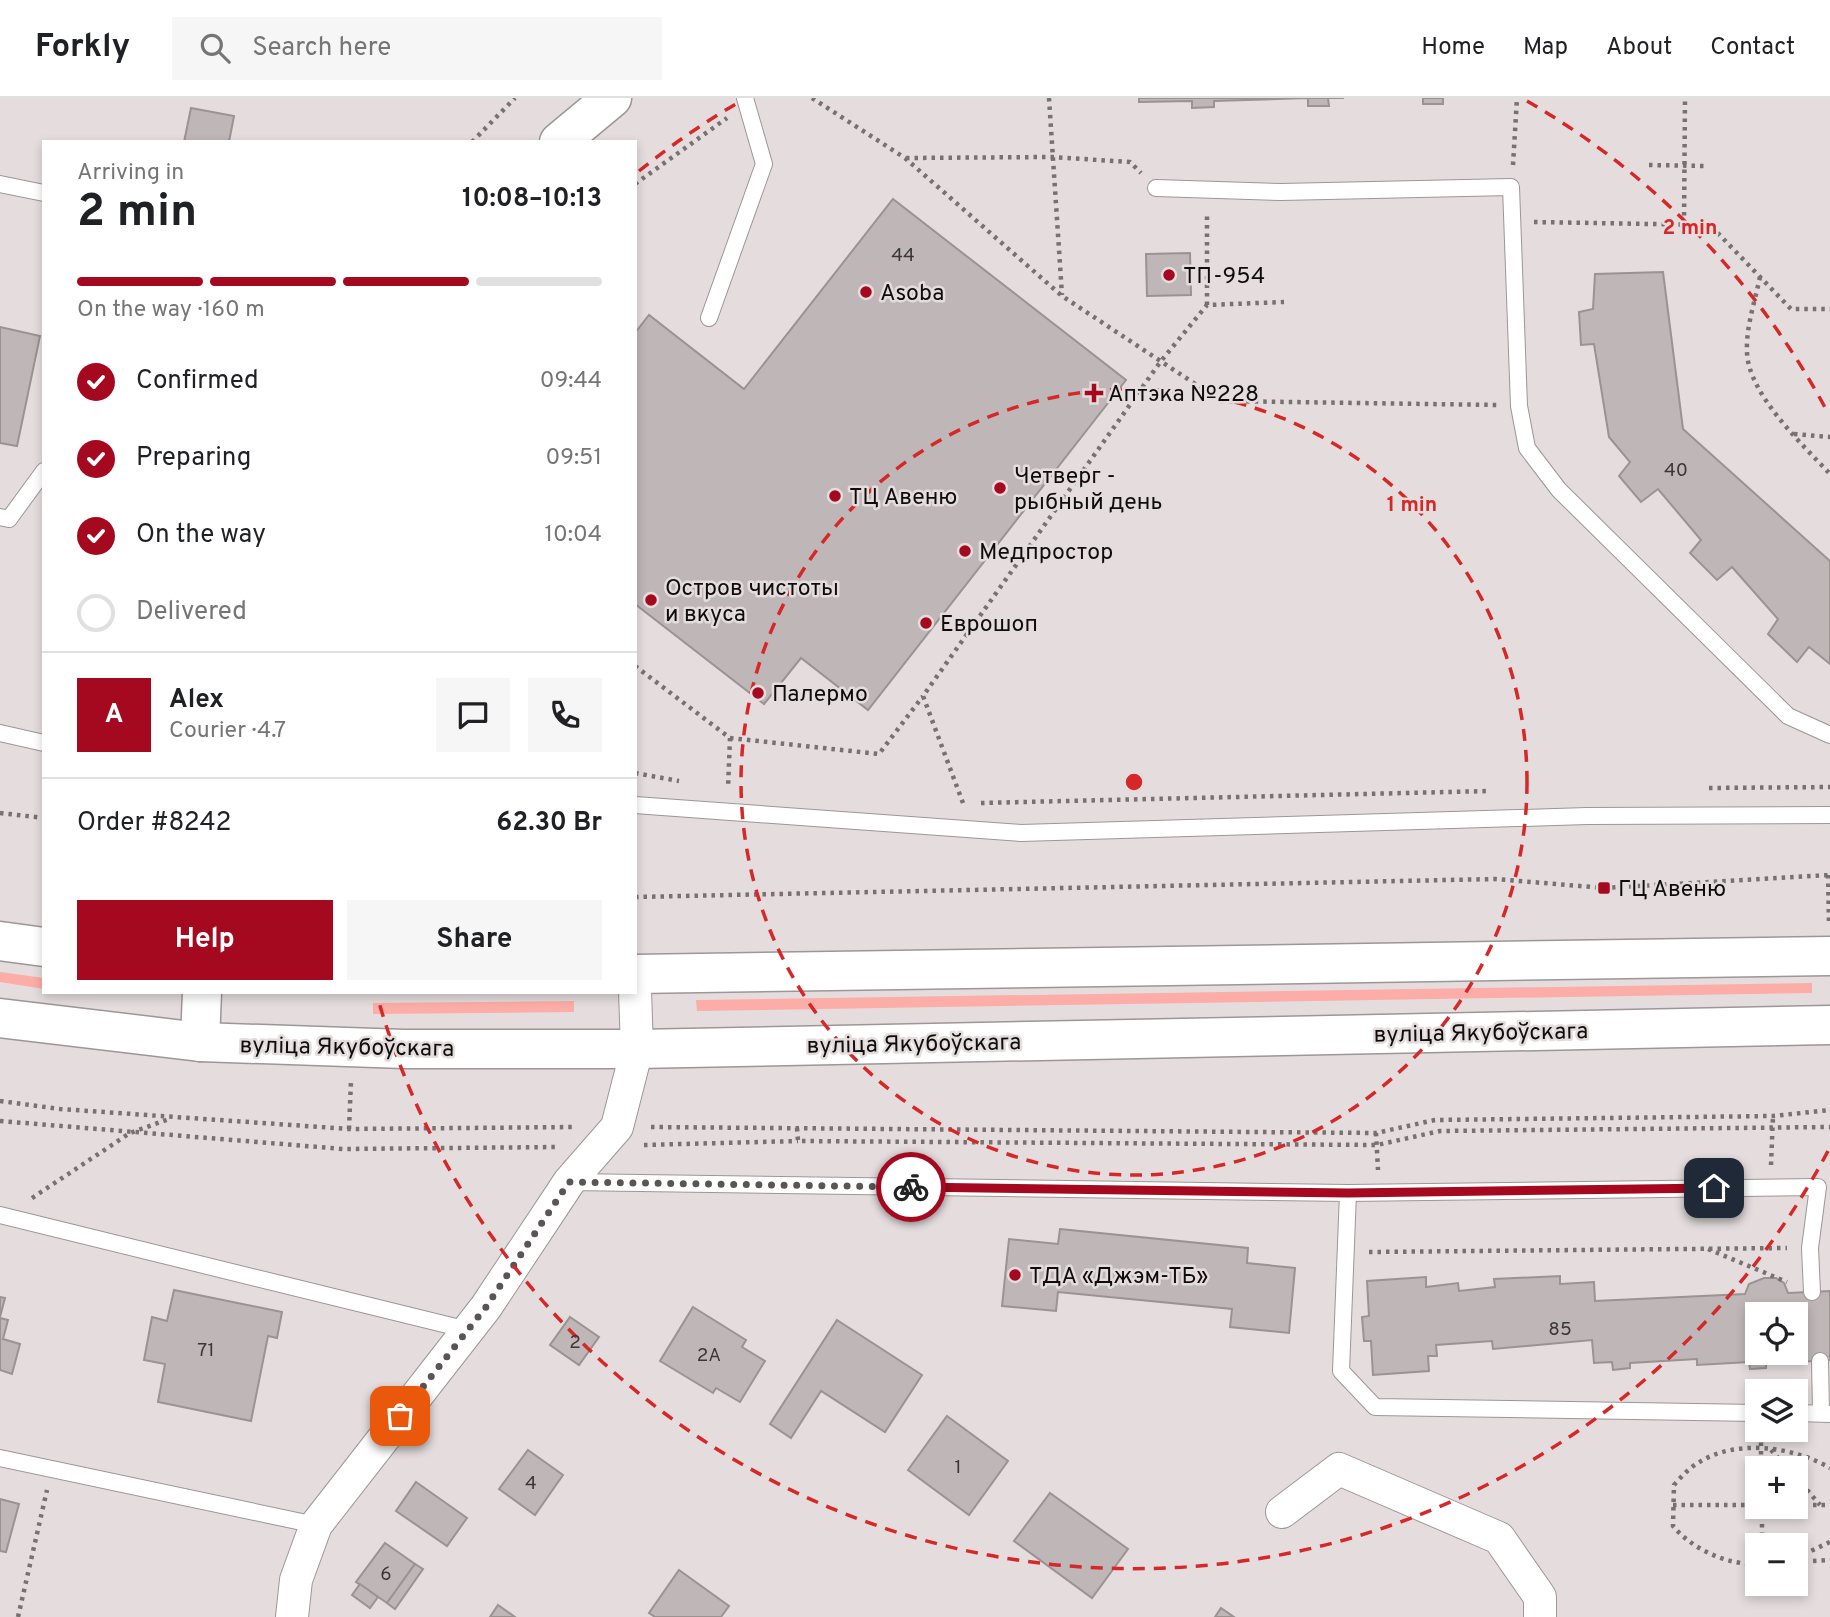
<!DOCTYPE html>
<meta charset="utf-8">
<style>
body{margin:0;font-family:Overpass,sans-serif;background:#f6f6f6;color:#202124;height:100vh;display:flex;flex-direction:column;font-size:26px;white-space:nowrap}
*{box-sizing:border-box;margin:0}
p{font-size:23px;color:#757577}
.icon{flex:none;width:38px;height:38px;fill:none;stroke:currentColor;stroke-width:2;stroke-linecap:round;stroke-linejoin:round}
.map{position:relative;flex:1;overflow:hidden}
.side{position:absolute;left:42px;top:42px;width:595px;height:854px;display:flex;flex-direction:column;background:#fff;border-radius:0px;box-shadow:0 4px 10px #0003}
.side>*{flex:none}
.tools{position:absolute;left:1745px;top:1204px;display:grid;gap:14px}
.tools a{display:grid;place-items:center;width:63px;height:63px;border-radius:0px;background:#fff;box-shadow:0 4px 10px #0003;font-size:35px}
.pin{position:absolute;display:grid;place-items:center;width:60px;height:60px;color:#fff;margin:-30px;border-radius:14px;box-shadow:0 4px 10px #0006}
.courier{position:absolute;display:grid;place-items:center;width:70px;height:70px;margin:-35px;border:5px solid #a4091f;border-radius:50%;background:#fff;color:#222;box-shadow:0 2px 9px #0007}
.headline em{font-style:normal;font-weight:700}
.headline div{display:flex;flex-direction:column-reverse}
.headline{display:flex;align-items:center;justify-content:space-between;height:119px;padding:0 35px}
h1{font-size:46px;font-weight:700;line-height:52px}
.bar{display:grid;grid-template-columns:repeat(4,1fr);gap:10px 7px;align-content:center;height:84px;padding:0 35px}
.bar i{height:9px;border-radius:5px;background:#e0e0e0}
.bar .selected{background:#a4091f}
.bar p{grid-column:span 4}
.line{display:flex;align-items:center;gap:18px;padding:0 35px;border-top:2px solid #e0e0e0}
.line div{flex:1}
.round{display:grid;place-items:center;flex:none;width:74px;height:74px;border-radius:0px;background:#f6f6f6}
ol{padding:0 35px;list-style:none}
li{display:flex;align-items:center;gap:21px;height:77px}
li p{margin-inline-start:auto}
li .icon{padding:7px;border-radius:50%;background:#a4091f;color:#fff;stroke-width:4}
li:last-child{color:#757577}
li i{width:38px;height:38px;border:4px solid #e0e0e0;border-radius:50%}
.button{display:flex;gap:14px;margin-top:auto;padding:14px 35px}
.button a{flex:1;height:80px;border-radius:0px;background:#a4091f;color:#fff;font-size:28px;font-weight:700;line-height:80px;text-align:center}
.button a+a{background:#f6f6f6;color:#202124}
header{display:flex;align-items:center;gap:42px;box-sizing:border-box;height:98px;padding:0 35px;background:#fff;border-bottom:2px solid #e0e0e0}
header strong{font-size:33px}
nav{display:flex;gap:38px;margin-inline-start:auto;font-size:24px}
.search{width:490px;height:63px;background:#f6f6f6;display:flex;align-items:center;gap:18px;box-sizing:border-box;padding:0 24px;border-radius:0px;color:#757577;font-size:26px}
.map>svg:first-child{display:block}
.green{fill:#fcada7}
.building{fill:#bfb7b7;stroke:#9a9392;stroke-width:2;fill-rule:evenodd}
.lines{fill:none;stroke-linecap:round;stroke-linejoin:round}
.lane-casing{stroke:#9d9696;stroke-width:18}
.street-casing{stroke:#9d9696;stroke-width:34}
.secondary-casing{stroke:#9d9696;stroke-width:41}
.primary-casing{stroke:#9d9696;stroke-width:41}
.path{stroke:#777171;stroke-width:4.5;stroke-dasharray:3.5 5;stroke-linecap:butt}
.lane{stroke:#fff;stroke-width:16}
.street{stroke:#fff;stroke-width:32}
.secondary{stroke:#fff;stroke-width:38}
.primary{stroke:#fff;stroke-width:38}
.done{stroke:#5a5555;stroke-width:7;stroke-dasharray:0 12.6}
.route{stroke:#a4091f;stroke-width:9}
.ring{fill:none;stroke:#d62828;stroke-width:3.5;stroke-dasharray:12 9}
.poi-dot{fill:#a4091f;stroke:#e5dddd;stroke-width:2.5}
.labels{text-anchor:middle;stroke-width:5;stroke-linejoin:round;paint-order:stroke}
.number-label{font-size:19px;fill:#3b3737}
.poi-label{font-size:23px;fill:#0f0c0c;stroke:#e5dddd;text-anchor:start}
.street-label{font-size:23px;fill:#0f0c0c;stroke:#e5dddd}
.centre{fill:#d62828;stroke:#e5dddd;stroke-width:3.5}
.ring-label{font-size:21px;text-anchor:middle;font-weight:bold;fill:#d62828;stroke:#e5dddd;stroke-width:5;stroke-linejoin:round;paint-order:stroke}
</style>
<header>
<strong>Forkly</strong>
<div class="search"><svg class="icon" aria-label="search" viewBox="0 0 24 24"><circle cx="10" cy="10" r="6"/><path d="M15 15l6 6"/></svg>Search here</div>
<nav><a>Home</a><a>Map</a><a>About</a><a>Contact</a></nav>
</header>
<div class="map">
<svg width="1830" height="1519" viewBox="0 0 1830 1519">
<rect width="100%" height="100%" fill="#e5dddd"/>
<g class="green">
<path d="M0,874L44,880V891L0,884Z"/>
<path d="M1812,885V895L697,913L696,902Z"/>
<path d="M574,903V914L373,916V905Z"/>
</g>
<g class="building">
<path d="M1139,0H1344H1328L1329,8H1308V0L1214,3V9L1192,10V3L1139,4Z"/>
<rect x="1423" y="0" width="20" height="6"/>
<path d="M191,10L234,18L229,44H184Z"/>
<path d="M893,101L1126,282L868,612L801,560L764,606L635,506V235L649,217L744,291Z"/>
<path d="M1190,155L1191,197L1147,198L1146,156Z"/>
<path d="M1663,174L1683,331L1830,463V566L1809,549L1797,564L1768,536L1778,521L1732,469L1717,482L1690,455L1701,442L1658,391L1641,404L1619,378L1630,364L1609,339L1594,246L1581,247L1579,214L1593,211L1595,176Z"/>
<path d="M0,229L40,238L17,348L0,345Z"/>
<path d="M1060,1131L1248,1150L1247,1165L1295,1170L1289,1235L1230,1229L1232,1211L1058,1194L1056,1213L1002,1208L1009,1141L1058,1146Z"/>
<path d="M1560,1178V1186L1594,1184L1595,1203L1745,1196L1749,1186L1764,1180H1776L1784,1185L1788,1195L1830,1193V1262L1766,1266V1270L1750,1271L1749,1264L1697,1267V1261L1630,1265V1270L1613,1272L1612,1264L1594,1265L1592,1242L1493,1251L1492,1243L1436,1247L1437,1258H1428L1429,1273L1373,1277L1371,1243H1364L1362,1219L1369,1218L1367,1183L1426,1179V1189L1458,1185L1459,1193L1495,1189L1494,1181ZM1757,1216H1796V1255H1757Z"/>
<path d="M174,1192L282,1214L277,1240L268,1238L251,1323L158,1304L165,1266L144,1262L152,1219L167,1223Z"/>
<path d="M0,1199L5,1200L0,1219Z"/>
<path d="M693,1209L746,1242L742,1249L765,1263L740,1304L716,1290L713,1295L660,1263Z"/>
<path d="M570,1219L599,1239L579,1267L550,1247Z"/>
<path d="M0,1220L8,1222L3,1241L20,1246L12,1276L0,1272Z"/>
<path d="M837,1222L922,1277L885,1334L821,1293L791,1340L770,1326Z"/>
<path d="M947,1318L1008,1363L969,1417L908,1372Z"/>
<path d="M528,1352L563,1377L535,1417L499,1391Z"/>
<path d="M416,1384L467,1420L447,1448L396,1413Z"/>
<path d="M1050,1395L1128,1451L1092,1500L1014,1443Z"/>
<path d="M0,1401L19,1406L6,1454L0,1453Z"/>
<path d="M385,1445L415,1466L387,1505L356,1484Z"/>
<path d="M415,1466L423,1471L395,1511L387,1505Z"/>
<path d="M679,1472L729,1508L721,1519H655L649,1515Z"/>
<path d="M360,1486L378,1499L370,1510L352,1497Z"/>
<path d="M498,1507L515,1519H490Z"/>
<path d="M1221,1510L1234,1519H1215Z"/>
</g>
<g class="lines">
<g class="lane-casing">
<g id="lane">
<path d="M0,86L44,95"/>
<path d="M1156,90L1281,94L1511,89L1519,308L1527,350L1559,392L1788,618L1830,637"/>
<path d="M709,220L764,66L745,0"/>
<path d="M0,419L9,421L44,373"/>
<path d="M0,635L44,645"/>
<path d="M635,707L1021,735L1587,718L1830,717"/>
<path d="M569,1084L1348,1095L1818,1089L1810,1150L1812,1194"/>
<path d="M1348,1095L1341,1273L1375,1309L1757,1315"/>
<path d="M0,1117L468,1232"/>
<path d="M1820,1263L1821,1315"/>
<path d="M1796,1315L1830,1316"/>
<path d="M0,1360L316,1427"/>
</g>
</g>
<g class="street-casing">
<g id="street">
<path d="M1282,1414L1339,1371L1499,1440L1540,1499V1519"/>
<path d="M292,1519L296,1482L316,1427L486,1209L569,1084L617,1029L637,951L635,892"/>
</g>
</g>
<g class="secondary-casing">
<path id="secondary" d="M200,944L202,894"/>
</g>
<g class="primary-casing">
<g id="primary">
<path d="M559,44L612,0"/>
<path d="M0,843L44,849"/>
<path d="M635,876L1830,858"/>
<path d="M0,920L200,944L404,951H637L1830,927"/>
</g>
</g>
<g class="path">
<path d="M812,0L905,60L1062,198L1221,303L1497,307"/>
<path d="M1049,0L1062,197"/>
<path d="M472,44L515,0"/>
<path d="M906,60L1051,59L1130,64L1141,75"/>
<path d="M1513,67L1517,0"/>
<path d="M1649,67L1706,68"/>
<path d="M635,86L727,20"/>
<path d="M1534,124L1710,127L1791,211H1830"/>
<path d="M1684,126L1685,0"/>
<path d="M1760,179C1755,203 1746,229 1747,253C1747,295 1803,347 1830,376"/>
<path d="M1207,207V117"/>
<path d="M1794,336L1830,339"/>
<path d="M635,568L730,640L728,690"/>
<path d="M730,640L879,656L923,598"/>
<path d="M635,675L679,683"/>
<path d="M1709,690L1830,689"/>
<path d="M963,705L923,598L1161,263L1207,207L1284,204"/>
<path d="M981,705L1490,693"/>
<path d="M0,715L44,720"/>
<path d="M1828,777L1829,825"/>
<path d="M635,799L1495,781L1604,790L1830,777"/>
<path d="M0,1003L60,1011L349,1031L575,1029"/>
<path d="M0,1023L343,1051L558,1049"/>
<path d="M651,1029L1376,1035L1435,1022L1773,1018L1830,1012"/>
<path d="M797,1030L798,1043L1377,1047L1440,1033L1830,1029"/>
<path d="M349,1031L351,983"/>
<path d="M1376,1035L1378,1072"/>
<path d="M644,1047L798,1043"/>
<path d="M1771,1067L1773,1018"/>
<path d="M32,1100L130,1035L169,1021"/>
<path d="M1708,1151L1787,1184"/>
<path d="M1369,1154L1787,1150"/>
<path d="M1761,1336V1370"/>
<path d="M1771,1352L1787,1370"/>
<path d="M1796,1379L1820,1407"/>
<path d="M1673,1407H1757"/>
<path d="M1796,1407H1830"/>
<path d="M1762,1409V1447"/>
<path d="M1796,1460L1830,1444"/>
<path d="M1796,1464L1830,1462"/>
<path d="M1757,1466C1727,1467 1692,1451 1673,1428L1674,1387C1681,1379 1689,1370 1698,1365C1736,1340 1794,1349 1830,1370"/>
<path d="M18,1519L47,1392"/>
</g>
<use href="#lane" class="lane"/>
<use href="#street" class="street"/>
<use href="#secondary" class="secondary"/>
<use href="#primary" class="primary"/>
</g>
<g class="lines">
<path class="done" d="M400,1318L486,1209L569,1084L911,1089"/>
<path class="route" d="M911,1089L1348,1095L1714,1090"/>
</g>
<g class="ring">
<circle cx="1134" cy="684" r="393"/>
<path d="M1828 1053A786 786 0 0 1 378 901M639 73A786 786 0 0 1 741 3M1527 3A786 786 0 0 1 1828 315"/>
</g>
<g class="poi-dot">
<circle cx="1169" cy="177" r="7"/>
<circle cx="866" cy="194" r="7"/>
<path d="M1090.5 284.5h7v7h7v7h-7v7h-7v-7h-7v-7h7z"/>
<circle cx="1000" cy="390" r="7"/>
<circle cx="835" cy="398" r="7"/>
<circle cx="965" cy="453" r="7"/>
<circle cx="651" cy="502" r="7"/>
<circle cx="926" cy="525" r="7"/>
<circle cx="758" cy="595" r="7"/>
<rect x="1597" y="783" width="14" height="14" rx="3.5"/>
<circle cx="1015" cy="1177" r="7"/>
</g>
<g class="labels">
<g class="number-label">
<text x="903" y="163">44</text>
<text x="1676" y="378">40</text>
<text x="1560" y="1237">85</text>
<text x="575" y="1250">2</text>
<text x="206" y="1258">71</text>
<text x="709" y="1263">2А</text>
<text x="958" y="1375">1</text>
<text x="531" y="1391">4</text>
<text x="386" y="1482">6</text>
</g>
<g class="poi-label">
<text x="1183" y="185">ТП-954</text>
<text x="880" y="202">Asoba</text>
<text x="1108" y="303">Аптэка №228</text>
<text x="1014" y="385">Четверг -<tspan x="1014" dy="26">рыбный день</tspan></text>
<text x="849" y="406">ТЦ Авеню</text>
<text x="979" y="461">Медпростор</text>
<text x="665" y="497">Остров чистоты<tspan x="665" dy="26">и вкуса</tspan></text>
<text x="940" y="533">Еврошоп</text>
<text x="772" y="603">Палермо</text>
<text x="1618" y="798">ГЦ Авеню</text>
<text x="1029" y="1185">ТДА «Джэм-ТБ»</text>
</g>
<g class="street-label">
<text transform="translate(1481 934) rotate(-1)" y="8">вуліца Якубоўскага</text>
<text transform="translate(914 945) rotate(-1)" y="8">вуліца Якубоўскага</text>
<text transform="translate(347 948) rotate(1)" y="8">вуліца Якубоўскага</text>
</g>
</g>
<circle cx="1134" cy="684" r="10" class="centre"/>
<g class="ring-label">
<text x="1690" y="136">2 min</text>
<text x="1412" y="413">1 min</text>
</g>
</svg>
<div class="tools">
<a><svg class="icon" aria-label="locate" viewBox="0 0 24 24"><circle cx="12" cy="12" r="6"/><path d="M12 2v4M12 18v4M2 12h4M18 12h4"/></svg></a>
<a><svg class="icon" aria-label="layers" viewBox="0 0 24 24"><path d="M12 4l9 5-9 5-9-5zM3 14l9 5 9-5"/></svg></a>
<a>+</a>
<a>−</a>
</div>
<div class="pin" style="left:400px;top:1318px;background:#ea580c"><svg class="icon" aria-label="bag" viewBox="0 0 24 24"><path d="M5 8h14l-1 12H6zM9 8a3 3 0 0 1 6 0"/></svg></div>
<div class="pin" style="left:1714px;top:1090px;background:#1f2937"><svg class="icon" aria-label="home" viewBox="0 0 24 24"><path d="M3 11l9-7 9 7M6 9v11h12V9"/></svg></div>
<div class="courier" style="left:911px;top:1089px"><svg class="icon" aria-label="bike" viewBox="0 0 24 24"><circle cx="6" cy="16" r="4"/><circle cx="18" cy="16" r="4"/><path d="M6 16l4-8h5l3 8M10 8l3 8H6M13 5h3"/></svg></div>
<section class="side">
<div class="headline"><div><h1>2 min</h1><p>Arriving in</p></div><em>10:08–10:13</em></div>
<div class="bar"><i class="selected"></i><i class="selected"></i><i class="selected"></i><i></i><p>On the way · 160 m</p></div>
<ol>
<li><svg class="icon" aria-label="check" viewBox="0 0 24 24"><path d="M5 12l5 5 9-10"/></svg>Confirmed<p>09:44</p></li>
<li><svg class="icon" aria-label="check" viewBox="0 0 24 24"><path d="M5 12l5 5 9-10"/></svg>Preparing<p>09:51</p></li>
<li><svg class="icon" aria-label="check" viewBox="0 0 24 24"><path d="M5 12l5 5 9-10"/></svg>On the way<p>10:04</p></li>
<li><i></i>Delivered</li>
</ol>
<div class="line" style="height:126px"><b class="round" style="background:#a4091f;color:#fff">A</b><div><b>Alex</b><p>Courier · 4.7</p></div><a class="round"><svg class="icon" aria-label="chat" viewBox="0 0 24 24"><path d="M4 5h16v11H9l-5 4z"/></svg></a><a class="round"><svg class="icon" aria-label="phone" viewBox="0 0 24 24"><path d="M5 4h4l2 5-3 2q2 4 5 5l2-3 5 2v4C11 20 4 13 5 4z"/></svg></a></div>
<div class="line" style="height:91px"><div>Order #8242</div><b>62.30 Br</b></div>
<div class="button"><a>Help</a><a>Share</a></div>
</section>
</div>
